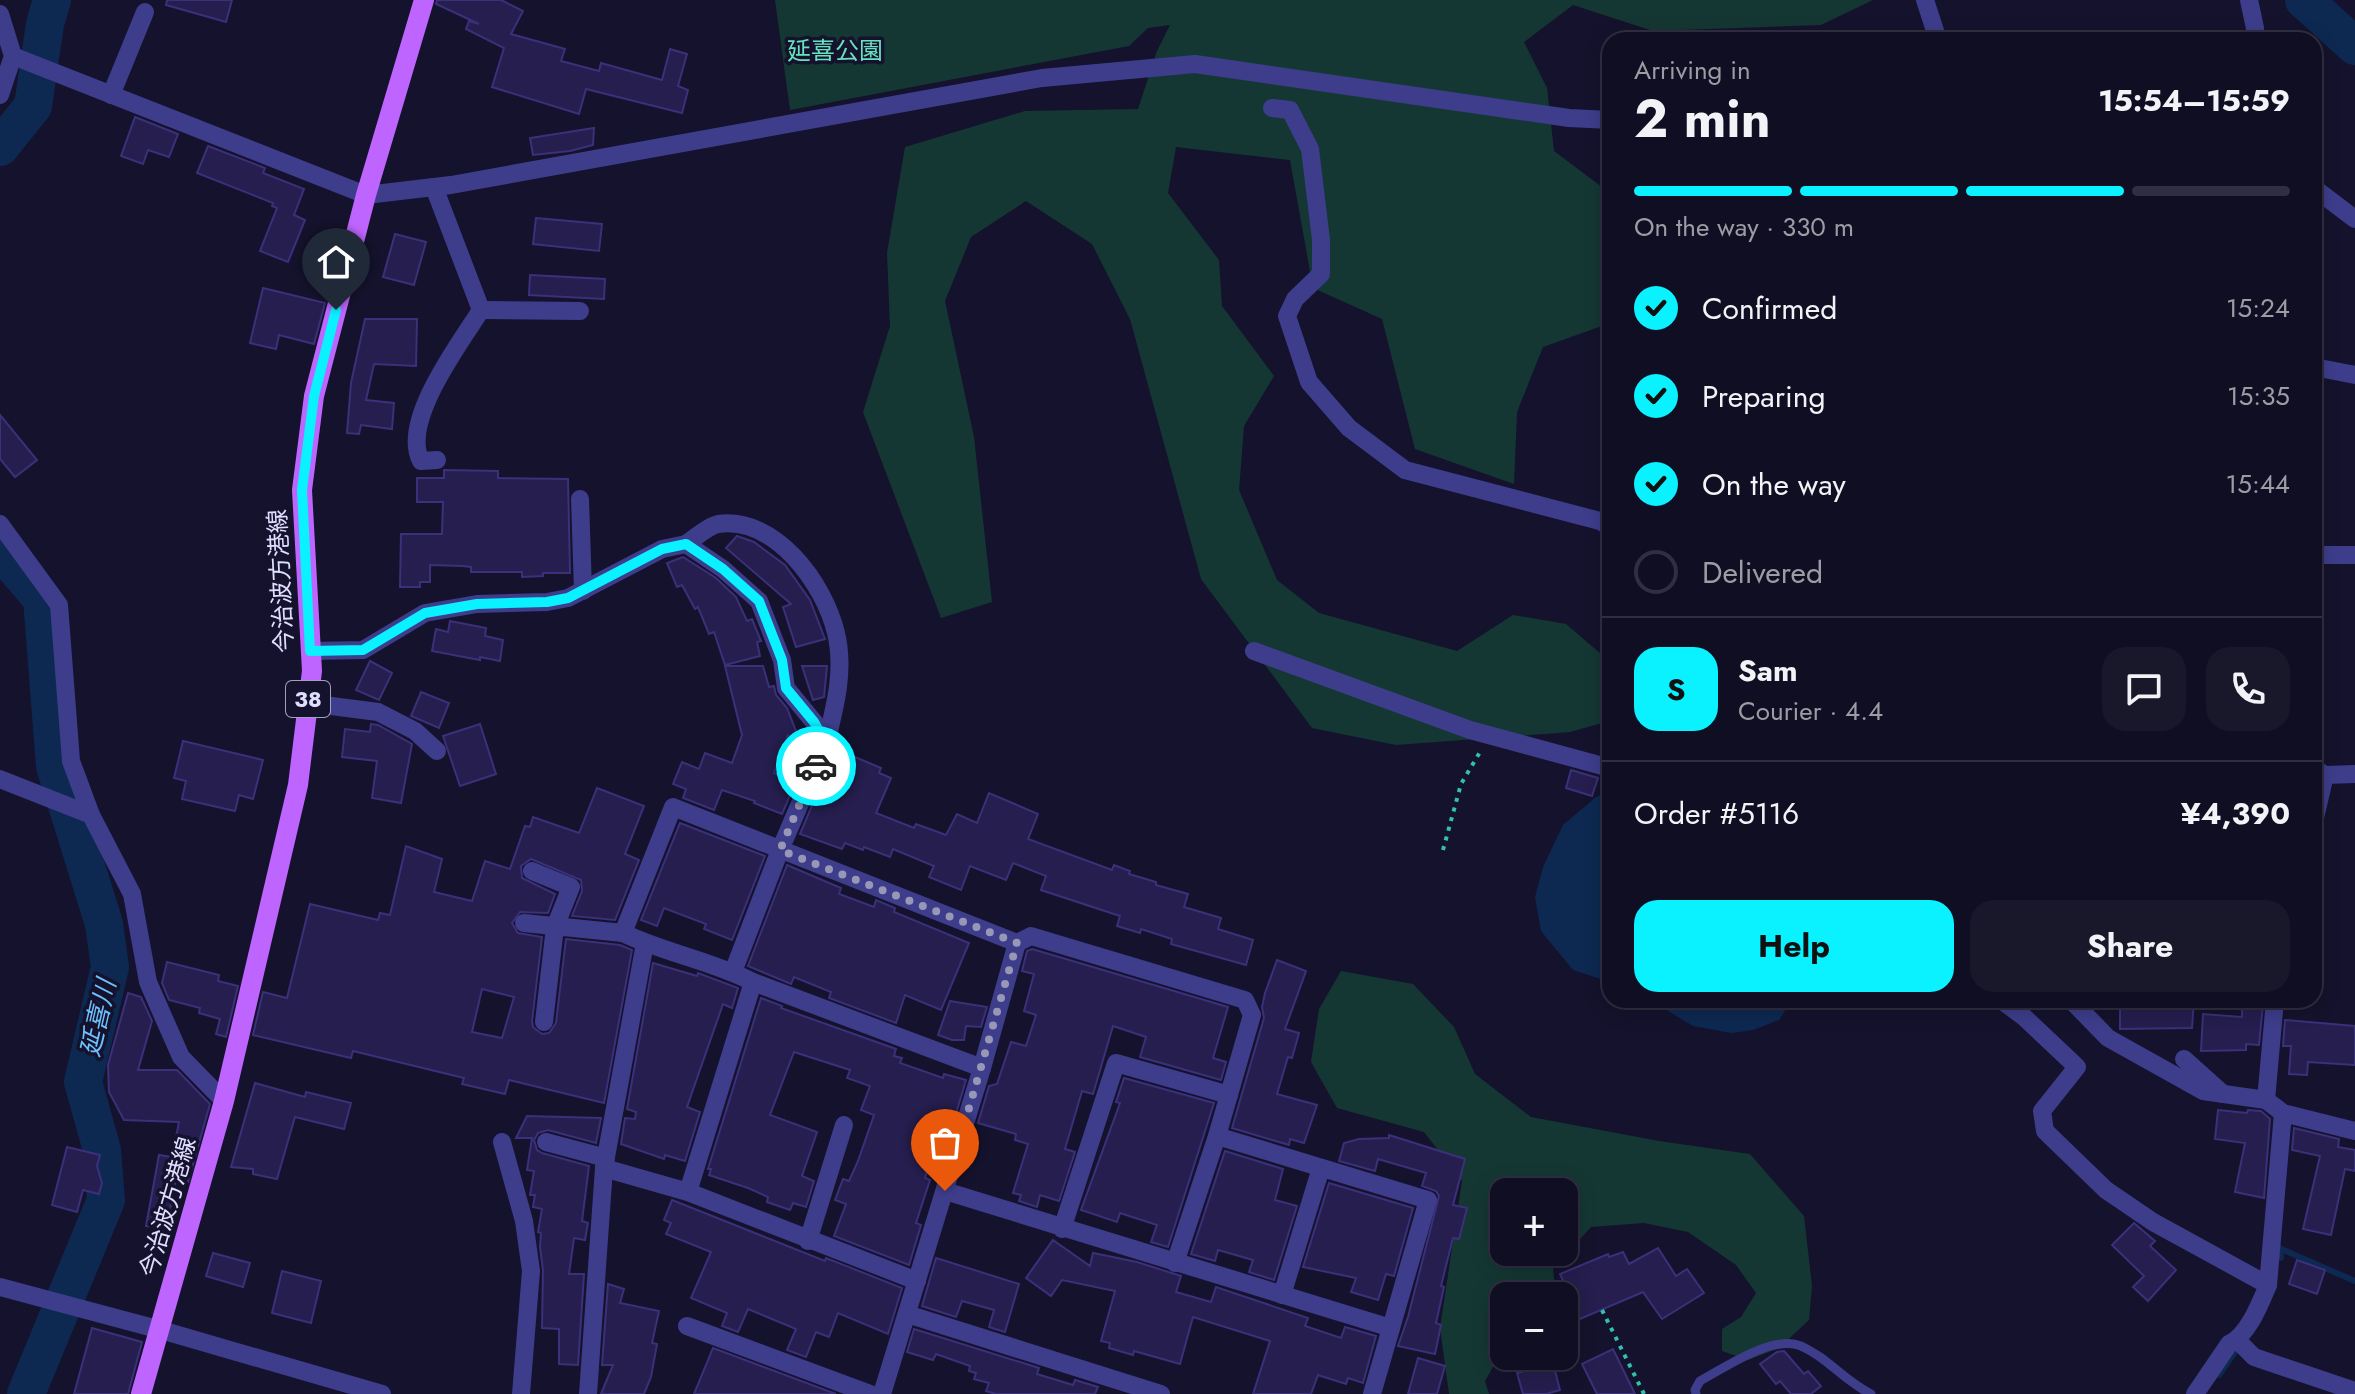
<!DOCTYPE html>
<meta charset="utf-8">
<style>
body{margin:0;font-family:Jost,"Noto Sans JP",sans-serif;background:#19172a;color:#f1f3f6;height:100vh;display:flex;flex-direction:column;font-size:30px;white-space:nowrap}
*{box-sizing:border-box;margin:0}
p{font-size:26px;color:#9c9ca5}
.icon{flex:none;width:44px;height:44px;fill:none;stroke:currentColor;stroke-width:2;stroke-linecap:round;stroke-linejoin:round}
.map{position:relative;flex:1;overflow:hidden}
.side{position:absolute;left:1602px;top:32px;width:720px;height:976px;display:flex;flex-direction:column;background:#100e22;border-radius:24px;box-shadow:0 4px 20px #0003,0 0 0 2px #302e40}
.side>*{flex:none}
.fabs{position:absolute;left:1490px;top:1178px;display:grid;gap:16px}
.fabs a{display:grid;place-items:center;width:88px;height:88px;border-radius:16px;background:#100e22;box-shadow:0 4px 20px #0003,0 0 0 2px #302e40;font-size:40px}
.pin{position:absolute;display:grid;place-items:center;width:68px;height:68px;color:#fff;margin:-82px -34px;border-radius:50% 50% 50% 0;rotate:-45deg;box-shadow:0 0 8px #0007}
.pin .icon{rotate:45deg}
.courier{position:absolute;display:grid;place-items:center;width:80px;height:80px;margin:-40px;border:6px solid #0af1ff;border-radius:50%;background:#fff;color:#222;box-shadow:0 2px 10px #0007}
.summary em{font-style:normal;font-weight:700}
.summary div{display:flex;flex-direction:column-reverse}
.summary{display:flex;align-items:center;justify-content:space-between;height:136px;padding:0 32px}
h1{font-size:52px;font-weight:700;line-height:60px}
.bar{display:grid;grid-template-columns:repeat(4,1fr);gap:12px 8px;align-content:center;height:96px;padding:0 32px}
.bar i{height:10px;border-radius:6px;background:#302e40}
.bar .active{background:#0af1ff}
.bar p{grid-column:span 4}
.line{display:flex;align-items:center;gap:20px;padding:0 32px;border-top:2px solid #302e40}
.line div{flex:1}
.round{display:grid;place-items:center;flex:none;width:84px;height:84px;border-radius:24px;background:#19172a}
ol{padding:0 32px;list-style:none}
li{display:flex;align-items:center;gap:24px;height:88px}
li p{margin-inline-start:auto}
li .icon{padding:8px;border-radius:50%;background:#0af1ff;color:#111;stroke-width:4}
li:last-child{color:#9c9ca5}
li i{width:44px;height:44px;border:4px solid #302e40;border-radius:50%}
.primary-button{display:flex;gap:16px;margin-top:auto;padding:16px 32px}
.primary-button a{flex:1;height:92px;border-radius:24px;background:#0af1ff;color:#111;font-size:32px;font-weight:700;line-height:92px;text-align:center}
.primary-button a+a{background:#19172a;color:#f1f3f6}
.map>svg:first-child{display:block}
.green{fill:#153734;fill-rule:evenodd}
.water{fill:#0d2951}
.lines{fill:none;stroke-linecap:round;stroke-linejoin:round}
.stream{stroke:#0d2951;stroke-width:6}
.river{stroke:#0d2951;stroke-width:38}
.building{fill:#251e4e;stroke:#3b307a;stroke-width:2;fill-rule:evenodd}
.path{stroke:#31c0b1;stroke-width:4;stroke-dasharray:4 6;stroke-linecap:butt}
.service{stroke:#3d3d8c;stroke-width:9}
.minor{stroke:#3d3d8c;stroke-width:18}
.primary{stroke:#bf65ff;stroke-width:20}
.done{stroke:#9997b6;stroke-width:8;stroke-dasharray:0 14.4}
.route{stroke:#0af1ff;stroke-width:10}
.labels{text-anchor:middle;stroke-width:7;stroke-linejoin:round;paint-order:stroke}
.shield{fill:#15122d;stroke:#a3a1c0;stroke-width:2}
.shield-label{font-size:22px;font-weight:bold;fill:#e0deff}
.park-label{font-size:24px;fill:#67e2be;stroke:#15122d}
.street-label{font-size:24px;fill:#e0deff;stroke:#15122d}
.water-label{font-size:26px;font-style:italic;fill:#6cc1ff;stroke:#15122d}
</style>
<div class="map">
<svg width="2355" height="1394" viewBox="0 0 2355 1394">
<rect width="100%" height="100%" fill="#15122d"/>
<g class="green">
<path d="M775,0H1873L1821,25L1653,31L1573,5L1524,42L1547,88L1554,151L1610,193V332L1599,327L1543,347L1517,412L1514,484L1415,449L1382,319L1313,288L1290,160L1176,147L1168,193L1219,260L1222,306L1274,376L1244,426L1239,490L1277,580L1319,613L1457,651L1513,615L1566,624L1608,660L1609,721L1570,732L1396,745L1312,728L1201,579L1130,319L1092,244L1026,201L971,237L945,301L974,437L992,602L941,618L863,412L890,326L887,253L905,147L1025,111L1138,109L1157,51L1170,25L1148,28L1129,46L790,110Z"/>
<path d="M1341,971L1413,984L1454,1027L1475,1074L1531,1117L1659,1141L1750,1154L1804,1216L1812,1286L1809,1320L1779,1348L1748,1360L1722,1351V1329L1741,1317L1756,1293L1736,1265L1688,1232L1644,1223L1591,1227L1553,1269L1556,1296H1504V1354L1498,1358L1485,1381L1489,1394H1449L1440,1328L1462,1181L1424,1132L1337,1108L1311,1062L1319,1009ZM1504,1192H1564V1252H1504Z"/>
</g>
<g class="water">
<path d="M1610,791V982L1573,970L1541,931L1535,897L1543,867L1563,825L1596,797Z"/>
<path d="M1650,1000H1792L1779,1020L1753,1030L1731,1033L1693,1026Z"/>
</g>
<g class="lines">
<g class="stream">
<path d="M2281,1258L2279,1248L2355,1281"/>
<path d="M2219,1375L2235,1352"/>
</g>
<g class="river">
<path d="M2304,0L2355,46"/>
<path d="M0,147L33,106L45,24L52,0"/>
<path d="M0,550L42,599L55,766L104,924L110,967L83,1082L102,1150L106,1200L26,1394"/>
</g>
</g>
<g class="building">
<path d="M167,0H232L226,22L166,5Z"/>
<path d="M437,0H501L523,11L511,34L565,49L561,61L599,71L601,63L662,80L670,49L687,54L678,86L688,90L682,113L586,89L579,114L492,87L504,48L466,29L469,21L479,24L436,4Z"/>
<path d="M135,117L178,134L169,157L148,150L143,164L121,156Z"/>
<path d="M594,128L593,145L570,151L533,155L530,138Z"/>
<path d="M208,146L265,168L263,173L304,189L294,215L305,220L288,262L260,251L277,208L272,206L273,203L197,173Z"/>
<path d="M536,218L602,224L599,251L533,244Z"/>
<path d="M395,234L426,242L414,285L383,277Z"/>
<path d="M530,275L605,279L604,299L529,295Z"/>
<path d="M263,288L325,303L314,344L279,335L276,349L250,343Z"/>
<path d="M365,319H417L416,366L374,364L366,400L394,403L392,429L361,425L359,434L347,433L351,383Z"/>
<path d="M0,415L37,460L15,477L0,459Z"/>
<path d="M444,470L498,471V478L568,479L570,573H543V576L522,577V572H471V567L462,566L430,565V582H420V587H400L401,534H442L443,502H417V478H444Z"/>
<path d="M737,536L754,542L785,565L810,600L825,639L796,647L783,607L791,604L726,548Z"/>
<path d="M683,557L716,578L736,597L747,621L752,619L761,641L757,642L760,656L725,665L714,632L709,634L698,607L695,609L682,585L677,587L667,563Z"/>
<path d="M450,621L486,628L485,636L503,640L500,661L480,657V660L432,651L436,629L448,632Z"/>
<path d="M370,661L392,673L379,700L356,690Z"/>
<path d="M725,666H763L769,687L774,686L776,695L787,708L799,739L788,735L774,773L796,782L782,814L754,803L755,801L722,790L714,810L683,798L686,789L673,784L682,762L699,769L705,753L732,763L742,735Z"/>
<path d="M802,666H827L824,697L813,700Z"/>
<path d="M421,692L449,703L439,728L411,716Z"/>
<path d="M371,724L378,725L412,744L401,803L372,798L377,761L342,757L345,729L370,732Z"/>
<path d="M480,724L496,774L460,786L443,736Z"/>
<path d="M183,741L263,760L253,799L239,795L235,811L182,799L186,781L174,778Z"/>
<path d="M836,749L881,768L879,773L891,778L876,813L914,828L916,824L946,835L957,814L977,823L989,793L1038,814L1028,839L1112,870L1114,865L1130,871L1129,874L1156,882V885L1188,894L1184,907L1221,918L1218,929L1253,940L1246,965L1171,944L1172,939L1141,929L1140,933L1117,926L1120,916L1041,890L1046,876L1013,863L1006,880L970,866L961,890L929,877L934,866L893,849L890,857L864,847L863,850L845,843L842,849L800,834Z"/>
<path d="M1571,770L1598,778L1592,796L1566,788Z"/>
<path d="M597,788L644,806L625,854L639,860L615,920L572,916L582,891L581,880L531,859L521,866L522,878L555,894L548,913L520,912L512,923L518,933L542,937L532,1021L533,1027L542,1034L549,1033L556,1023L566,939L620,945L632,950L604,1103L509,1080L505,1094L462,1084L464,1078L353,1051L351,1058L253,1035L263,992L287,998L310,904L378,920L380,913L390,915L406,846L442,859L434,892L472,901L485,861L510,869L525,826L530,827L533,817L579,833ZM482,989L514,997L502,1038L472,1032Z"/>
<path d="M680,823L765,856L732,940L704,929L706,924L664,908L657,926L641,920Z"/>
<path d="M787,865L841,888L839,894L874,907L876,900L895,908L894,912L969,943L941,1010L905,995L896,1023L829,998L831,992L794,977L791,984L748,966Z"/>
<path d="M1032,949L1228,1007L1213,1058L1226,1062L1221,1080L1140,1057L1146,1037L1113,1026L1093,1094L1082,1091L1065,1149L1075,1152L1059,1201L1040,1195L1037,1207L1019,1201L1021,1195L1013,1193L1028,1144L1015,1140L1016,1134L978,1123L989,1086L997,1084L1011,1042L1026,1046L1036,1015L1024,1011L1034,974L1022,971L1027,951Z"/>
<path d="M1277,960L1306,971L1285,1029L1299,1033L1292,1058L1288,1057L1277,1094L1317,1105L1304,1143L1290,1139L1289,1145L1232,1128L1264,1018L1262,1007L1265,993Z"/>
<path d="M167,962L219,975L218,981L238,986L226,1037L216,1034L220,1019L199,1013L200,1008L169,1000L162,983Z"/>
<path d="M653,963L697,976L698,973L738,988L732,1008L723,1004L687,1107L700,1112L685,1161L665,1155L664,1159L621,1144L625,1118L635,1119L636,1112L627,1109Z"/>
<path d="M128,993L141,997L152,1021L138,1070H177L210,1104L188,1182L176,1179L166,1230L146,1226L159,1155L172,1157L179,1122L124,1120L109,1092L108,1065Z"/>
<path d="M761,998L782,1006L781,1008L896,1049L894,1056L902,1058L900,1063L943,1078L944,1074L966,1080L955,1117L944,1114L925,1178L930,1180L916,1223L921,1225L909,1265L834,1236L846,1204L835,1200L843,1179L849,1181L858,1161L874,1115L861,1110L870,1086L847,1078L850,1070L794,1052L770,1115L817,1132L802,1176L814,1181L806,1207L793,1203L790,1210L767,1202L768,1197L748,1188L709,1175L711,1169H708Z"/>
<path d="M2120,1000H2194L2192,1028L2120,1029Z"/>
<path d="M950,1001L987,1007L981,1027L966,1026L964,1040H952L938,1035Z"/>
<path d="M2242,1003L2263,1004L2259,1045L2246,1044V1050L2201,1051L2203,1014L2242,1017Z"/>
<path d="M2285,1020L2355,1026V1065L2308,1062L2307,1075L2289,1074L2291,1046H2283Z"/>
<path d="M1124,1078L1214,1103L1168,1247L1151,1242L1157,1225L1120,1213L1117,1222L1081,1210L1120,1103L1116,1102Z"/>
<path d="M255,1083L305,1097L306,1092L351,1103L344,1129L295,1117L277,1179L253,1174V1169L231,1167Z"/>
<path d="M2218,1110L2247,1113L2248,1110L2261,1111L2270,1119L2264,1198L2235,1192L2245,1143L2215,1139Z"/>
<path d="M527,1116L601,1118L596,1143L548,1130L538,1133L534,1140L537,1150L542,1153L589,1166L582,1221L588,1223L585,1240L574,1238L569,1274H584L578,1365L559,1364V1329L542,1328L543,1270L540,1247L541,1233L538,1232L542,1209L533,1207L535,1195H530L534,1171L527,1170L532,1138H516Z"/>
<path d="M2294,1128L2339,1139L2338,1147L2355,1150V1171L2345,1169L2331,1235L2303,1229L2320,1156L2292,1150Z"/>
<path d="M1389,1135L1465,1159L1453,1205L1467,1208L1459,1239L1453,1238L1441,1286L1444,1287L1436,1323L1441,1325L1435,1354L1398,1346L1408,1317L1439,1196L1436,1191L1422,1186L1426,1173L1378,1159L1375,1171L1339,1161L1344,1143L1359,1139L1389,1138Z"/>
<path d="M67,1147L100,1155L97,1166L102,1183L99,1194L83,1190L77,1212L52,1205Z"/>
<path d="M1225,1151L1283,1169L1275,1200L1297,1206L1274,1280L1249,1272L1253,1260L1218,1250L1215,1261L1191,1254Z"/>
<path d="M1329,1183L1413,1208L1394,1276L1386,1274L1378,1300L1351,1292L1356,1278L1303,1267Z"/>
<path d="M672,1200L825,1261L826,1258L902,1288L888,1334L838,1313L829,1337L816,1332L806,1357L787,1350L796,1329L748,1309L738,1332L722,1326L727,1313L691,1298L711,1252L666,1234L671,1223L664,1220Z"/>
<path d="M2134,1223L2155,1241L2150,1246L2176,1270L2148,1301L2133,1287L2144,1276L2112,1245Z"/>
<path d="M1053,1240L1090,1266L1093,1253L1137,1262L1181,1276L1176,1292L1211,1302L1216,1287L1308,1318L1305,1326L1341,1338L1345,1327L1376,1336L1363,1383L1348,1378L1346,1384L1318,1375L1311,1394H1253L1270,1341L1193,1317L1180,1364L1134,1351L1133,1355L1109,1348L1110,1343L1101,1341L1115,1291L1062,1280L1051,1296L1026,1278Z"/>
<path d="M1658,1248L1676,1276L1687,1269L1704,1293L1662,1319L1643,1292L1580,1319L1560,1274L1608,1254L1609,1257L1623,1252L1629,1264Z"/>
<path d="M213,1253L250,1263L243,1287L206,1276Z"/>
<path d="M936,1258L1019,1284L1005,1332L989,1327L994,1310L962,1301L956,1317L922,1306Z"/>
<path d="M2297,1260L2325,1270L2317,1294L2289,1284Z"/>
<path d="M282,1271L321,1281L311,1323L272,1313Z"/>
<path d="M608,1284L624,1289L620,1303L659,1311L652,1343L657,1344L651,1377L644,1394H601L613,1365H602Z"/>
<path d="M92,1328L142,1342L128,1394H74Z"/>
<path d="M914,1329L1039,1368L1037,1374L1073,1385L1075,1380L1098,1387L1095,1394H996L986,1391L989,1383L974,1379L976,1373L969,1371L970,1366L936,1354L933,1360L907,1352Z"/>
<path d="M713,1348L836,1394H694Z"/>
<path d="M1613,1349L1635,1394H1597L1582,1364Z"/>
<path d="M1784,1351L1804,1374L1808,1371L1821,1386L1811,1394H1791L1780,1381L1776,1384L1760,1364L1777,1352Z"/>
<path d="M1418,1358L1445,1366L1437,1394H1408Z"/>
<path d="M1553,1363L1560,1390L1546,1394H1523L1517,1373Z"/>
</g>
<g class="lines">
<g class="path">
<path d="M1443,850L1461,784L1480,752"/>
<path d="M1602,1310L1644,1394"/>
</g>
<path class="service" d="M1696,1394L1695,1390L1700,1381C1724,1368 1771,1336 1798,1345C1805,1347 1814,1353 1820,1357C1838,1370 1851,1384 1871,1394"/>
<g class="minor">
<path d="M1925,0L1938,40"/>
<path d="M2249,0L2255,28L2254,40"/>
<path d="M0,14L13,56L0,95"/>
<path d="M13,56L366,195L451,185L1042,78L1195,64L1569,118L1610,120"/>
<path d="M111,95L145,12"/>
<path d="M1272,108L1290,110L1310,149L1321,240V274L1295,299L1287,316L1309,382L1349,428L1405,470L1600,521L1610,527"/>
<path d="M434,187L481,310C460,343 400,422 421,461L437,460"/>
<path d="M2314,188L2355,219"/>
<path d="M481,310L580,311"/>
<path d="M2314,367L2355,375"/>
<path d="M580,499L583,591"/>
<path d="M0,524L59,605L71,761L91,815L132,894L148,982L181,1057L224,1101"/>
<path d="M686,544C695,538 708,526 718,524C775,516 824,583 836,633C845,670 835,707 826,743"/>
<path d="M2314,555H2355"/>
<path d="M310,651L363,650L425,613L477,604L547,602L568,598L662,549L686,544L723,569L759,601L782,660L786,688L814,722L826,743L780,850L733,972"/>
<path d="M1254,651L1470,730L1610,768"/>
<path d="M308,703L378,712L415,731L437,751"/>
<path d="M2314,768L2325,775L2314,822"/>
<path d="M2325,775L2355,774"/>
<path d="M0,779L91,815"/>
<path d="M532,871L571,887L555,927L544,1022"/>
<path d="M524,923L623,933"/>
<path d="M2001,1000L2024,1017L2077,1067L2042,1111L2045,1131L2106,1190L2153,1222L2268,1285"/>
<path d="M2071,1000L2108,1038L2203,1091L2266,1100L2283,1113L2355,1131"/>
<path d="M2184,1059L2223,1094"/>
<path d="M982,1068L753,982C712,961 665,953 623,933L673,807L1017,943"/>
<path d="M2266,1100L2275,1000"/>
<path d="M502,1142L524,1221L531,1271L521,1394"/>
<path d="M546,1142L606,1158"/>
<path d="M604,1168L688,1192L917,1281"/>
<path d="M945,1191L1391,1328"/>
<path d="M688,1192L753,982"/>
<path d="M1062,1229L1116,1063L1229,1095"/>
<path d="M808,1241L844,1125"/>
<path d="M1175,1263L1217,1136"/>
<path d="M0,1287L161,1330L382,1394"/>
<path d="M1282,1295L1321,1168"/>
<path d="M907,1314L1161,1394"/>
<path d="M687,1326L870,1394"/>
<path d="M2237,1340L2254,1357L2355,1391"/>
<path d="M588,1394L604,1168L645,943"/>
<path d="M882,1394L982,1068L1017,943L1031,936L1245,1000L1252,1015L1217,1136L1428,1200L1372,1394"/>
<path d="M2195,1394L2229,1344C2248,1335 2260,1304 2268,1285L2283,1113"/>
</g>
<path class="primary" d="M141,1394L224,1101L298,785L312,671L302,490L314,396L366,195L424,0"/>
</g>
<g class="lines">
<path class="done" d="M816,766L780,850L1017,943L945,1191"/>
<path class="route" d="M336,310L314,396L302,490L310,651L363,650L425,613L477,604L547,602L568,598L662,549L686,544L723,569L759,601L782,660L786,688L814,722L826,743L816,766"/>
</g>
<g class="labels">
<rect class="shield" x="286" y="681" width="44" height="36" rx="6"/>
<g class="shield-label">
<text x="308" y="707">38</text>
</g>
<g class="park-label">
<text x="835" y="59">延喜公園</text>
</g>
<g class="street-label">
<text transform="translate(281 581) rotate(-93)" y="8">今治波方港線</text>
<text transform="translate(168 1207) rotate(-74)" y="8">今治波方港線</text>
</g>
<g class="water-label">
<text transform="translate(98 1018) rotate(-77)" y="9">延喜川</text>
</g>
</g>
</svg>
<div class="fabs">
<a>+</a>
<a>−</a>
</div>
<div class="pin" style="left:945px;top:1191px;background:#ea580c"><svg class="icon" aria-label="bag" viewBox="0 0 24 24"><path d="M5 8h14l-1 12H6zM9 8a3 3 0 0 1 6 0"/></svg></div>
<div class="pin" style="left:336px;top:310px;background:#1f2937"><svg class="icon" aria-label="home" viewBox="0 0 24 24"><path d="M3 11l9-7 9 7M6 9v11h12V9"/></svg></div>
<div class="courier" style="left:816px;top:766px"><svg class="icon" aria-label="car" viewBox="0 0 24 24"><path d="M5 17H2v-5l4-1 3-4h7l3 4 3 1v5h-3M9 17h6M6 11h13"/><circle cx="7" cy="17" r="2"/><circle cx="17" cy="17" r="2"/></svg></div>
<section class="side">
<div class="summary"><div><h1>2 min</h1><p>Arriving in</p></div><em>15:54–15:59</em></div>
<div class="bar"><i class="active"></i><i class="active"></i><i class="active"></i><i></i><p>On the way · 330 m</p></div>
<ol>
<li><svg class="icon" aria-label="check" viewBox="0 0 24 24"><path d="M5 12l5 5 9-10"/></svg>Confirmed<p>15:24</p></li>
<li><svg class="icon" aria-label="check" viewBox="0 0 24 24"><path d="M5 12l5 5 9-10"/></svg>Preparing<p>15:35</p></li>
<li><svg class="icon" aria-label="check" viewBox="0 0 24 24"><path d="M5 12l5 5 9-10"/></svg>On the way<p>15:44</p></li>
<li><i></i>Delivered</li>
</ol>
<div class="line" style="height:144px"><b class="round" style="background:#0af1ff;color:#111">S</b><div><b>Sam</b><p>Courier · 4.4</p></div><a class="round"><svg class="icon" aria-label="chat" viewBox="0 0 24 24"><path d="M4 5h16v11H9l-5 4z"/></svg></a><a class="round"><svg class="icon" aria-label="phone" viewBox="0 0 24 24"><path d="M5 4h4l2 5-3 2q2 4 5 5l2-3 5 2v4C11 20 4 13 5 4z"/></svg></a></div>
<div class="line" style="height:104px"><div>Order #5116</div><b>¥4,390</b></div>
<div class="primary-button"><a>Help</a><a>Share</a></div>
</section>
</div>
